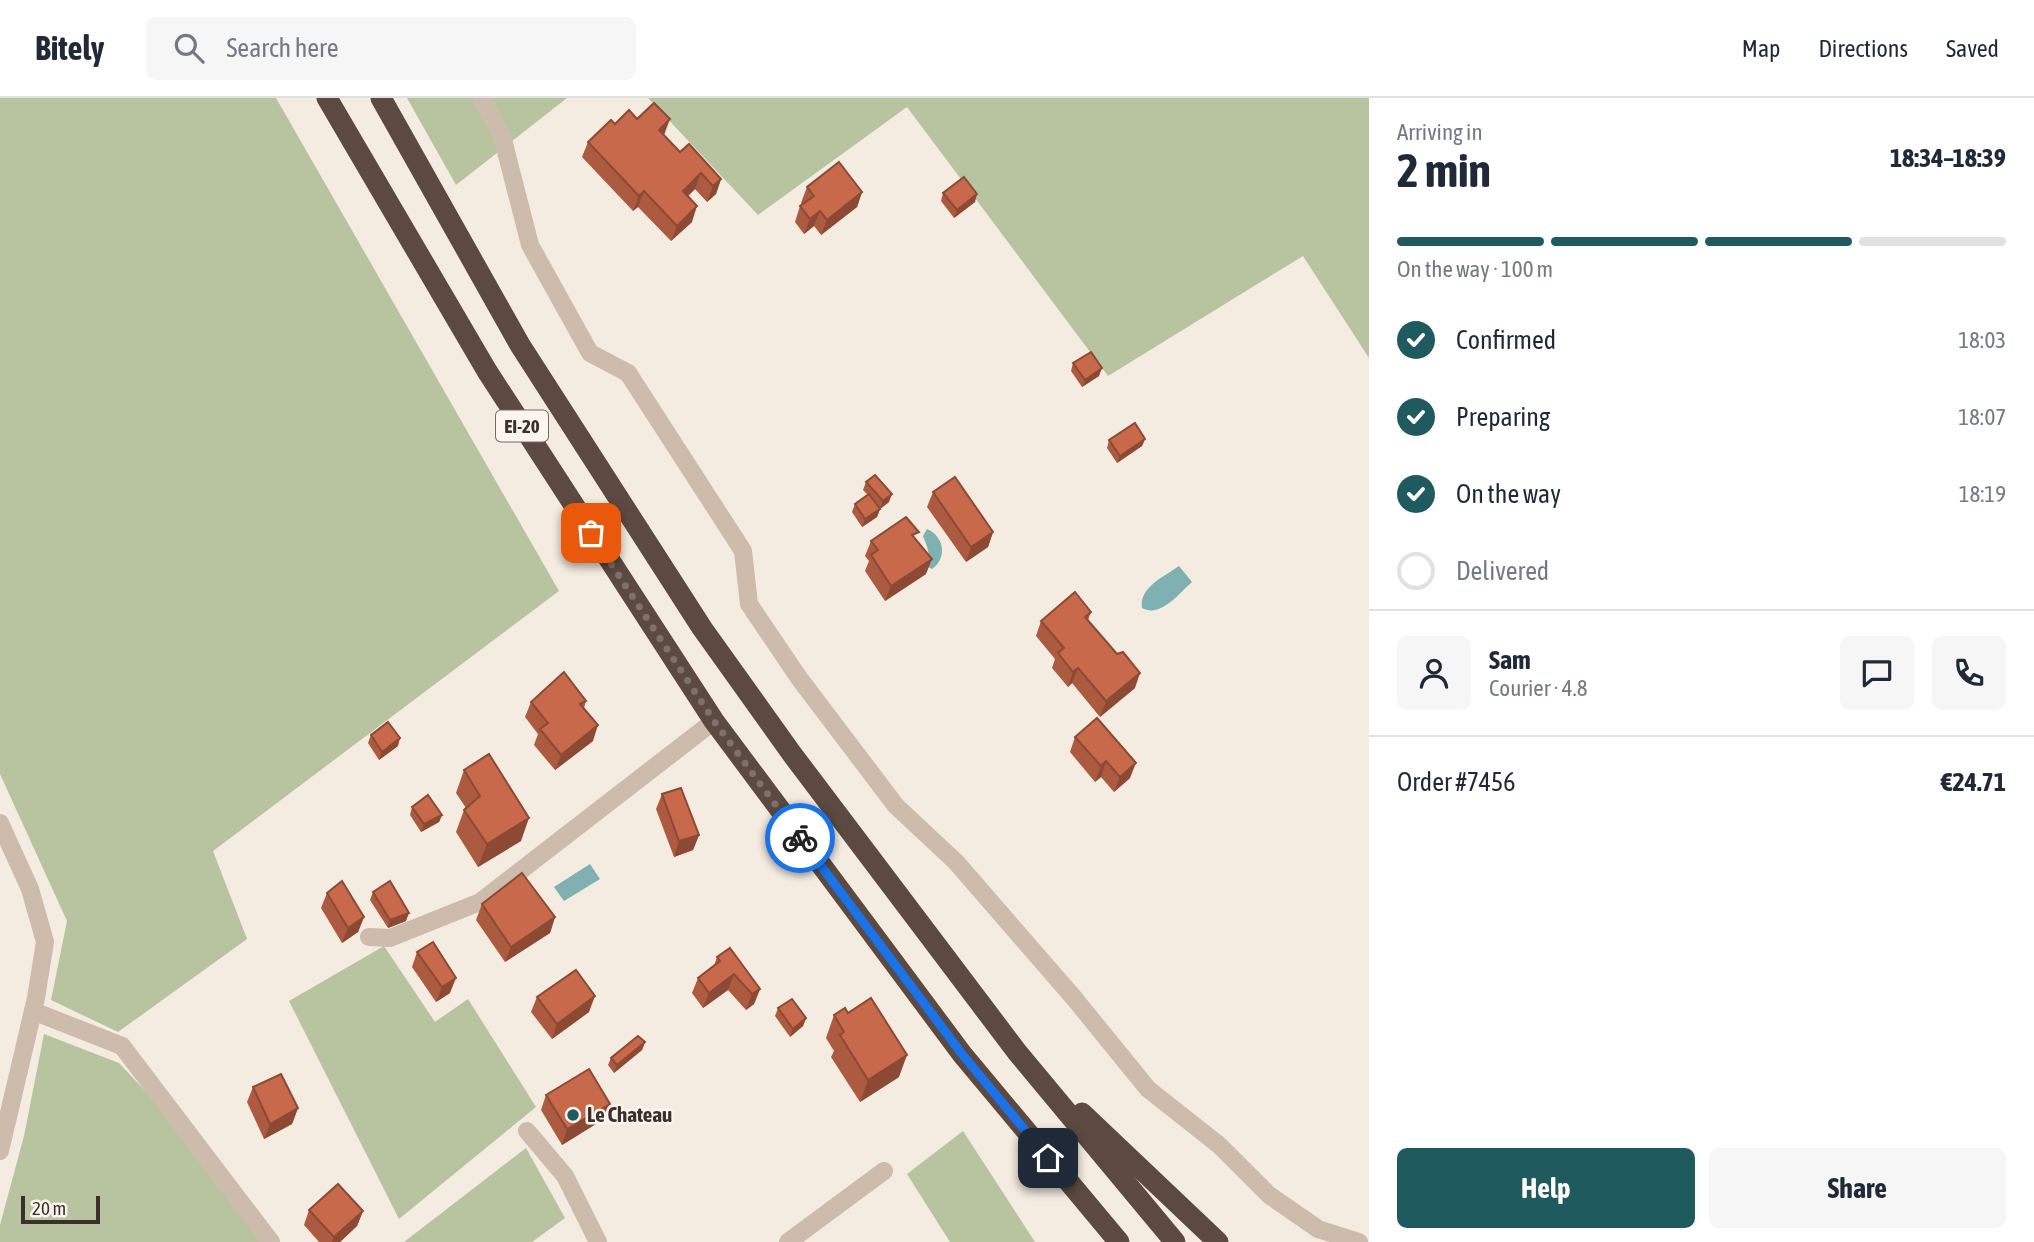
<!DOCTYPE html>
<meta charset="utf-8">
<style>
body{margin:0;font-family:"Asap Condensed",sans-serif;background:#f6f6f7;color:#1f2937;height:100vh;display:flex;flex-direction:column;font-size:26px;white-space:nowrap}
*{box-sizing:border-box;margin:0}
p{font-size:23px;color:#747a83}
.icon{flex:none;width:38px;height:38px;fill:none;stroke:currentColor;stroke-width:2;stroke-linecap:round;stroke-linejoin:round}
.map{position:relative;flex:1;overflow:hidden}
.panel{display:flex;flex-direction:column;background:#fff;width:665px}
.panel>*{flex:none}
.scale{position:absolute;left:21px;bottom:18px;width:79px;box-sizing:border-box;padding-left:7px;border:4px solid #3b302b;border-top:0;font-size:19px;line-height:24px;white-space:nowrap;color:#3b302b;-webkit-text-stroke:5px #fbf5ee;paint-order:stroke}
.pin{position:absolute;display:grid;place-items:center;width:60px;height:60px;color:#fff;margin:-30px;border-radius:14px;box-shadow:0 4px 10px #0006}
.courier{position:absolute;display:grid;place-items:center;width:70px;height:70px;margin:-35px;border:5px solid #1a73e8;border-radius:50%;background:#fff;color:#222;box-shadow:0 2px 9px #0007}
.summary em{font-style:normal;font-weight:700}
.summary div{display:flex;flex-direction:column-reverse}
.summary{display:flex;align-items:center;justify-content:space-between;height:119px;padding:0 28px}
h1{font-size:46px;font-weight:700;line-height:52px}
.bar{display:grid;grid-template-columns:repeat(4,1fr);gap:10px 7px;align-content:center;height:84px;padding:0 28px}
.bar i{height:9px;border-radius:5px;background:#e0e1e3}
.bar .active{background:#1f5a5e}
.bar p{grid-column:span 4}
.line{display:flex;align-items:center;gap:18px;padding:0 28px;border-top:2px solid #e0e1e3}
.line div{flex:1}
.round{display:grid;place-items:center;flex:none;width:74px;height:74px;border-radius:10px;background:#f6f6f7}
ol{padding:0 28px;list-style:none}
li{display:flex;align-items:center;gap:21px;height:77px}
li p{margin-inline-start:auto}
li .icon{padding:7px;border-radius:50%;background:#1f5a5e;color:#fff;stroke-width:4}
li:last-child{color:#747a83}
li i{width:38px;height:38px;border:4px solid #e0e1e3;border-radius:50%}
.button{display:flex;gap:14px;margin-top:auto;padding:14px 28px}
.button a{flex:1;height:80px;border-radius:10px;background:#1f5a5e;color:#fff;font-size:28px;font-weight:700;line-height:80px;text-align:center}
.button a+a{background:#f6f6f7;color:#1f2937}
header{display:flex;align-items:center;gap:42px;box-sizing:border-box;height:98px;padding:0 35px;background:#fff;border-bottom:2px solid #e0e1e3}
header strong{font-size:33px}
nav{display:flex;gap:38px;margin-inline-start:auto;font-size:24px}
.search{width:490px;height:63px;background:#f6f6f7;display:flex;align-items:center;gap:18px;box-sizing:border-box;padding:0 24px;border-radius:10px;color:#747a83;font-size:26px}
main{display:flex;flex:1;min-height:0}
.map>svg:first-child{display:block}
.green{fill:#b8c4a0}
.water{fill:#7fb0b2}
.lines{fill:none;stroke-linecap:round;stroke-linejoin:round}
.minor{stroke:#cdbbac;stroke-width:18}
.highway{stroke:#5c4a42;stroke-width:21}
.wall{fill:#ac5a40}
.shaded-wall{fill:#8c4a34}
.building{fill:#c8694b;stroke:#8c4a34;stroke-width:2}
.done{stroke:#7c716b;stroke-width:7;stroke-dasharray:0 12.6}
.route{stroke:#1a73e8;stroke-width:9}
.poi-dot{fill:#1f5a5e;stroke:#fbf5ee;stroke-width:2.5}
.labels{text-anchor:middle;stroke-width:5;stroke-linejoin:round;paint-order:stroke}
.shield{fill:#fbf5ee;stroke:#756b66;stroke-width:2}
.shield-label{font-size:19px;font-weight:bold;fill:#3b302b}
.poi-label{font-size:21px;font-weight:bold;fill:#3b302b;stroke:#fbf5ee;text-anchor:start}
</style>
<header>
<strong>Bitely</strong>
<div class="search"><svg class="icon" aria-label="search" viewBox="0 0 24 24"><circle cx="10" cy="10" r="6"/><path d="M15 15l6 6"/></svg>Search here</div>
<nav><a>Map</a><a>Directions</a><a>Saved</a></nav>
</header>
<main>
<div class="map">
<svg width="1369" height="1144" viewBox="0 0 1369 1144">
<rect width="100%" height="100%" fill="#f4ebe1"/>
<g class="green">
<path d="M0,0H276L559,493L213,753L247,841L118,934L51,902L67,823L0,676Z"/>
<path d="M407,0H567L456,87Z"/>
<path d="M648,0H1369V260L1303,158L1108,278L907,9L758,117Z"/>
<path d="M384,848L435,924L468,901L536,1009L399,1121L289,903Z"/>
<path d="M44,936L119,965L230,1083L262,1144H0V1127L24,1038Z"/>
<path d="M963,1033L1035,1144H950L907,1076Z"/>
<path d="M526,1050L565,1120L532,1144H404Z"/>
</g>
<g class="water">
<path d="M927,431C944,438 948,460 932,471L928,469C931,457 927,448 923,438Z"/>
<path d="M1179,468L1192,484C1178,496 1161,520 1142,510C1139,489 1164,479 1179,468Z"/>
<path d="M590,766L600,781L564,803L554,789Z"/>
</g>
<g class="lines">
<g class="minor">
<path d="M481,0L502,38L530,147L590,255L628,275L743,453L749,506L799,580L896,708L956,764L1074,900L1148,991L1219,1047L1269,1097L1318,1131L1359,1144"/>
<path d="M0,725L30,791L45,844L36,900L0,1053"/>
<path d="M369,839L390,840L480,804L714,623"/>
<path d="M33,913L122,948L271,1144"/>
<path d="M527,1033L565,1078L598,1144"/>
<path d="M788,1144L884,1073"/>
</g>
<g class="highway">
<path d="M327,0L487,273L714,623L962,956L1119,1144"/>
<path d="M381,0L520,247L702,530L792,656L1017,954L1175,1144"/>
<path d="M1082,1015L1218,1144"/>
</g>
</g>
<g class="wall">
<path d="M637,21L664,37L680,54L721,81L716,96L707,104L695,91L688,98L692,124L671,143L638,109L633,113L582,59L588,44L615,26Z"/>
<path d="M807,89L862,94L857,109L821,137L814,128L804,136L795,124L800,108L803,107L801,105Z"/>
<path d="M943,95L975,104L954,120L941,103Z"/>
<path d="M1073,265L1099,278L1082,289L1071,273Z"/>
<path d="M1145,341L1142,348L1117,365L1107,350L1109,342Z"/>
<path d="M866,384L889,404L880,411L877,419L862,429L852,414L855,406L868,397L863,392Z"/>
<path d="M933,394L993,434L988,449L966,464L927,409Z"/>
<path d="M916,442L926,476L885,503L865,473L869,463L865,458L871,443Z"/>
<path d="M1091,514L1088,522L1135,590L1100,619L1072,585L1068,589L1052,570L1055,561L1036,538L1041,523Z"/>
<path d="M586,603L584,610L593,643L555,672L534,647L538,636L525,619L531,604Z"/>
<path d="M371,637L398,648L379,662L368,645Z"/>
<path d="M1075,639L1130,680L1114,694L1101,679L1095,684L1070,654Z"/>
<path d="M464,672L521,743L478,769L456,734L464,712L466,710L456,695Z"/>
<path d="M662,696L699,737L693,752L674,759L656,711Z"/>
<path d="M412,709L442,717L439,724L421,734L410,717Z"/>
<path d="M373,794L406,823L388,830L370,802Z"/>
<path d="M327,795L364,819L358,834L342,845L321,810Z"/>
<path d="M482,806L555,819L550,835L505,864L476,822Z"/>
<path d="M417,854L450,895L436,904L412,869Z"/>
<path d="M717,859L760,891L754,906L746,912L728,892L703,910L692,895L698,880L714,868Z"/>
<path d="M537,899L589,914L552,941L531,914Z"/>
<path d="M778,910L806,920L803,928L790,939L775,918Z"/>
<path d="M834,917L899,979L860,1004L831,959L834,953L826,940Z"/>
<path d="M645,944L642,952L614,975L608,967L611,960Z"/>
<path d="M253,989L298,1010L292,1026L264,1041L247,1004Z"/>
<path d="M546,997L604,1021L562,1047L541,1012Z"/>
<path d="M309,1112L363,1113L357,1128L340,1144H319L304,1127Z"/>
</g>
<g class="shaded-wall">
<path d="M670,21L664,37L659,32Z"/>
<path d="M701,75L695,91L677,108L683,93Z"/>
<path d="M721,81L716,96L707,104L713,88Z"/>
<path d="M644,93L638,109L633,113L639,98Z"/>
<path d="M862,94L857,109L821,137L827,122Z"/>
<path d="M977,96L975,104L954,120L957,112Z"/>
<path d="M697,108L692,124L671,143L677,128Z"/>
<path d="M820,113L814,128L804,136L810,121Z"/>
<path d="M1102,270L1099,278L1082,289L1085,282Z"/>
<path d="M1145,341L1142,348L1117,365L1120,358Z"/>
<path d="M892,396L889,404L880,411L883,403Z"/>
<path d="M880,411L877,419L862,429L865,421Z"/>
<path d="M993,434L988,449L966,464L971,449Z"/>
<path d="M932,461L926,476L885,503L891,488Z"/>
<path d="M1078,570L1072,585L1068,589L1073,574Z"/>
<path d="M1140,575L1135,590L1100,619L1106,603Z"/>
<path d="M598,627L593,643L555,672L561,657Z"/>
<path d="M400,640L398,648L379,662L382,654Z"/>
<path d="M1106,663L1101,679L1095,684L1101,668Z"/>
<path d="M1136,665L1130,680L1114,694L1120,679Z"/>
<path d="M442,717L439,724L421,734L424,726Z"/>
<path d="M529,720L521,743L478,769L487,746Z"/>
<path d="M699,737L693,752L674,759L679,743Z"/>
<path d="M409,815L406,823L388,830L390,822Z"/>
<path d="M364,819L358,834L342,845L348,830Z"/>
<path d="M555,819L550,835L505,864L511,849Z"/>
<path d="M734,876L728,892L703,910L709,895Z"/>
<path d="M456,880L450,895L436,904L442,889Z"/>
<path d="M760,891L754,906L746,912L752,896Z"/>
<path d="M595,898L589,914L552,941L557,926Z"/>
<path d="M806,920L803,928L790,939L793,931Z"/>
<path d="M645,944L642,952L614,975L617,967Z"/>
<path d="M907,957L899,979L860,1004L868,982Z"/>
<path d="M610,1006L604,1021L562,1047L567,1031Z"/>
<path d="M298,1010L292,1026L264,1041L270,1026Z"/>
<path d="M363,1113L357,1128L340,1144H332L334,1139Z"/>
</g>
<g class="building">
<path d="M654,5L670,21L659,32L680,54L689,46L721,81L713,88L701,75L683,93L697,108L677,128L644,93L639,98L588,44L611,22L615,26L629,12L637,21Z"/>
<path d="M839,64L862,94L827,122L820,113L810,121L800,108L814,98L807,89Z"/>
<path d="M964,79L977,96L957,112L943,95Z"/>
<path d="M1091,254L1102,270L1085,282L1073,265Z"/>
<path d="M1135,325L1145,341L1120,358L1109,342Z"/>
<path d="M875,377L892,396L883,403L866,384Z"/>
<path d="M955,379L993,434L971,449L933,394Z"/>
<path d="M869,396L880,411L865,421L855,406Z"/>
<path d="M906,419L919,434L912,437L932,461L891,488L871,457L878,452L871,443Z"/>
<path d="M1075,494L1091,514L1085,519L1117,556L1123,554L1140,575L1106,603L1078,570L1073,574L1058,555L1064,550L1041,523Z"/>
<path d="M564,574L586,603L580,606L598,627L561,657L540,631L548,625L531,604Z"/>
<path d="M1097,620L1136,665L1120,679L1106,663L1101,668L1075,639Z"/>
<path d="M388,624L400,640L382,654L371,637Z"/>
<path d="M489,656L529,720L487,746L464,712L480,698L464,672Z"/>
<path d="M681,690L699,737L679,743L662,696Z"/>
<path d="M428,697L442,717L424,726L412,709Z"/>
<path d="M522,775L555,819L511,849L482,806Z"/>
<path d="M342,783L364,819L348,830L327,795Z"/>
<path d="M390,783L409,815L390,822L373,794Z"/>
<path d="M433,844L456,880L442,889L417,854Z"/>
<path d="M730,850L760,891L752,896L734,876L709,895L698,880L720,863L717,859Z"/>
<path d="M576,872L595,898L557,926L537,899Z"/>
<path d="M871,900L907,957L868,982L840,937L844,934L834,917L845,910L848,915Z"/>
<path d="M792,901L806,920L793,931L778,910Z"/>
<path d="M638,938L645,944L617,967L611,960Z"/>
<path d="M589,971L610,1006L567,1031L546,997Z"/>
<path d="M281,976L298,1010L270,1026L253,989Z"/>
<path d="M338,1086L363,1113L334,1139L309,1112Z"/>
</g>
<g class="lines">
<path class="done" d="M591,435L714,623L800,740"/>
<path class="route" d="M800,740L962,956L1048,1060"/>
</g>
<circle class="poi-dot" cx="573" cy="1017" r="7"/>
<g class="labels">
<rect class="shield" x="496" y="312.5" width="52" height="31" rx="5"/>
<g class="shield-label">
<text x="522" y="335">EI-20</text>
</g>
<g class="poi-label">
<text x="587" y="1024">Le Chateau</text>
</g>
</g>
</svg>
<div class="scale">20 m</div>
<div class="pin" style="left:591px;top:435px;background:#ea580c"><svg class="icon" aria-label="bag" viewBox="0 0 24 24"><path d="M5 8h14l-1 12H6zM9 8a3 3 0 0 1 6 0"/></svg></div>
<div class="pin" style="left:1048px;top:1060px;background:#1f2937"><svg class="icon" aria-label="home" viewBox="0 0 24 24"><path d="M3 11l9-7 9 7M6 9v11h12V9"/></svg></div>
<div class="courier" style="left:800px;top:740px"><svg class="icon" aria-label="bike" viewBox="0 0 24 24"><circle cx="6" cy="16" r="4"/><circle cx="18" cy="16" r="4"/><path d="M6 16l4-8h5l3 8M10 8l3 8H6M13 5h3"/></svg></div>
</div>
<section class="panel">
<div class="summary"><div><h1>2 min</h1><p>Arriving in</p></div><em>18:34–18:39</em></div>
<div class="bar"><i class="active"></i><i class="active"></i><i class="active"></i><i></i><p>On the way · 100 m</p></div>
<ol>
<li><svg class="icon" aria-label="check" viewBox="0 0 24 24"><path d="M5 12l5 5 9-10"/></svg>Confirmed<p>18:03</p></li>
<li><svg class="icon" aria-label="check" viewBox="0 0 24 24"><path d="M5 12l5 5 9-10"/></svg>Preparing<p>18:07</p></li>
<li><svg class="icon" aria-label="check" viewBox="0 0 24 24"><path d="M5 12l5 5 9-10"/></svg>On the way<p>18:19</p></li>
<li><i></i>Delivered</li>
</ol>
<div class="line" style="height:126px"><a class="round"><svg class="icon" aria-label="person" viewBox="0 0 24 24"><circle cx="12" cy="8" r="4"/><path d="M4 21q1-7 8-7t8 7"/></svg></a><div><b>Sam</b><p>Courier · 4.8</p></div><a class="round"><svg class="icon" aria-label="chat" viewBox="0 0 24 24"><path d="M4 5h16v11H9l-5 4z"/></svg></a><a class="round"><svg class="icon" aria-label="phone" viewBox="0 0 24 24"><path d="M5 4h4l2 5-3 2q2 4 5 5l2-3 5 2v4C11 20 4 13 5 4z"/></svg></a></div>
<div class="line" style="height:91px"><div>Order #7456</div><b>€24.71</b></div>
<div class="button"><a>Help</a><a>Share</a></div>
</section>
</main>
